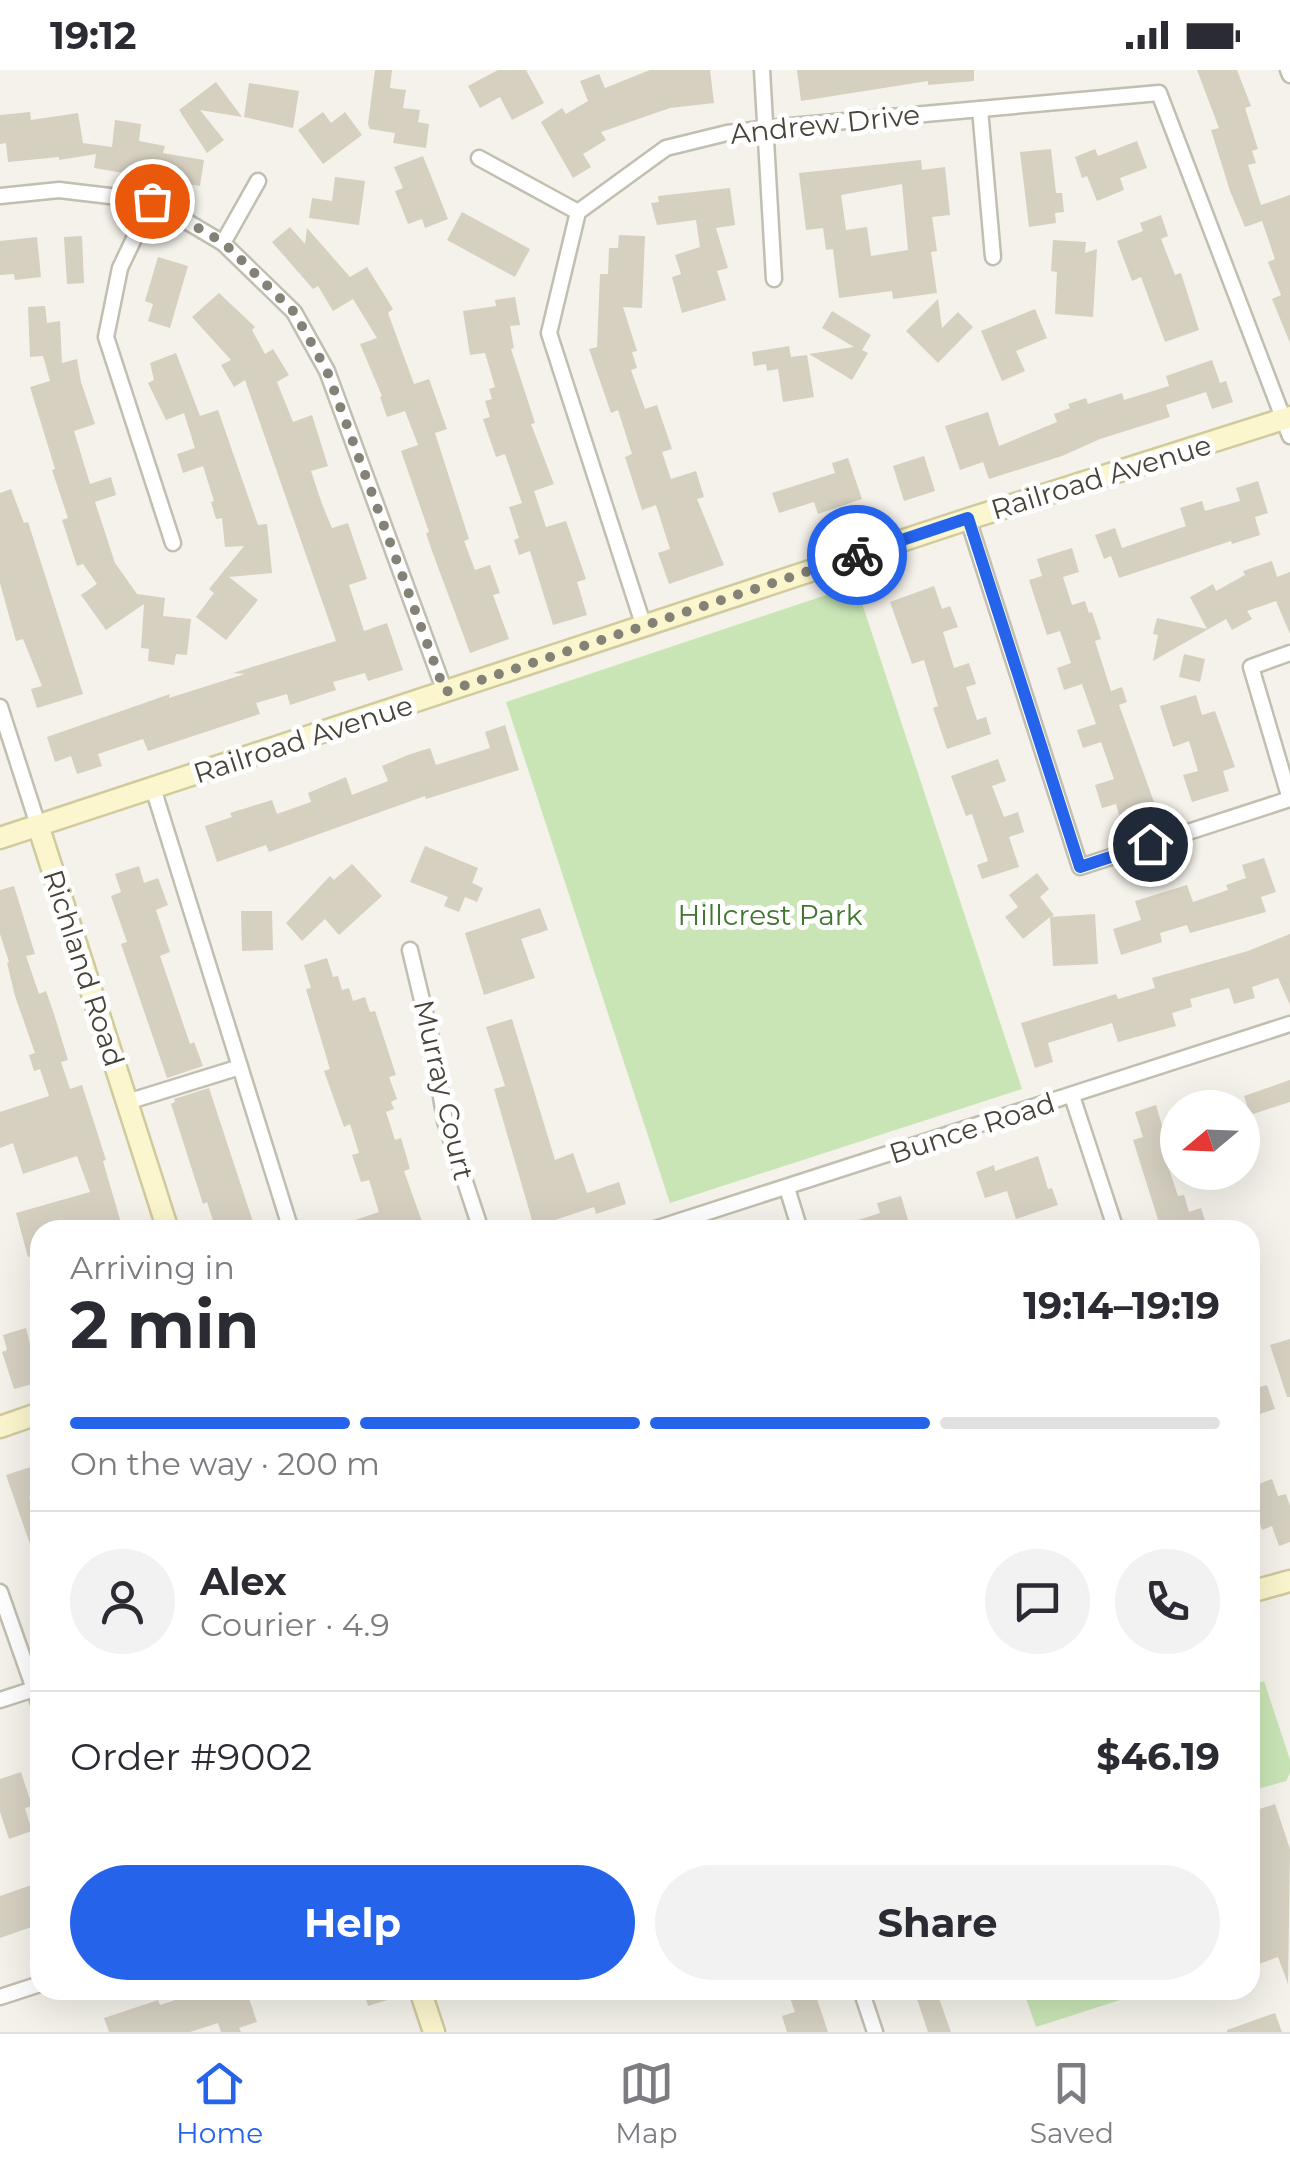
<!DOCTYPE html>
<meta charset="utf-8">
<style>
body{margin:0;font-family:Montserrat,sans-serif;background:#f2f2f3;color:#2b2b33;height:100vh;display:flex;flex-direction:column;font-size:38px;white-space:nowrap}
*{box-sizing:border-box;margin:0}
p{font-size:32px;color:#7c7c81}
.icon{flex:none;width:55px;height:55px;fill:none;stroke:currentColor;stroke-width:2;stroke-linecap:round;stroke-linejoin:round}
.map{position:relative;flex:1;overflow:hidden}
.details{position:absolute;left:30px;top:1150px;width:1230px;height:780px;display:flex;flex-direction:column;background:#fff;border-radius:30px;box-shadow:0 10px 40px #0002}
.details>*{flex:none}
.needle{width:65px;rotate:251deg}
.tools{position:absolute;left:1160px;top:1020px;display:grid;gap:20px}
.tools a{display:grid;place-items:center;width:100px;height:100px;border-radius:50%;background:#fff;box-shadow:0 10px 40px #0002;font-size:50px}
.pin{position:absolute;display:grid;place-items:center;width:85px;height:85px;color:#fff;margin:-42px;border:5px solid #fff;border-radius:50%;box-shadow:0 2px 10px #0007}
.courier{position:absolute;display:grid;place-items:center;width:100px;height:100px;margin:-50px;border:8px solid #2563eb;border-radius:50%;background:#fff;color:#222;box-shadow:0 2px 12px #0007}
.headline em{font-style:normal;font-weight:700}
.headline div{display:flex;flex-direction:column-reverse}
.headline{display:flex;align-items:center;justify-content:space-between;height:170px;padding:0 40px}
h1{font-size:65px;font-weight:700;line-height:75px}
.bar{display:grid;grid-template-columns:repeat(4,1fr);gap:15px 10px;align-content:center;height:120px;padding:0 40px}
.bar i{height:12px;border-radius:8px;background:#e1e1e2}
.bar .current{background:#2563eb}
.bar p{grid-column:span 4}
.line{display:flex;align-items:center;gap:25px;padding:0 40px;border-top:2px solid #e1e1e2}
.line div{flex:1}
.round{display:grid;place-items:center;flex:none;width:105px;height:105px;border-radius:52px;background:#f2f2f3}
.button{display:flex;gap:20px;margin-top:auto;padding:20px 40px}
.button a{flex:1;height:115px;border-radius:60px;background:#2563eb;color:#fff;font-size:40px;font-weight:700;line-height:115px;text-align:center}
.button a+a{background:#f2f2f3;color:#2b2b33}
.status{display:flex;justify-content:space-between;align-items:center;height:70px;padding:0 50px;background:#fff;direction:ltr}
.status svg{height:28px;fill:currentColor}
.menu{display:flex;justify-content:space-around;align-items:center;height:140px;border-top:2px solid #e1e1e2;background:#fff;font-size:28px;color:#7c7c81}
.menu a{display:grid;justify-items:center;gap:5px}
.menu .current{color:#2563eb}
.map>svg:first-child{display:block}
.green{fill:#c9e5b6}
.building{fill:#d5d0c0;fill-rule:evenodd}
.lines{fill:none;stroke-linecap:round;stroke-linejoin:round}
.street-casing{stroke:#c2beb0;stroke-width:19}
.secondary-casing{stroke:#d0ca9d;stroke-width:25}
.street{stroke:#fff;stroke-width:14}
.secondary{stroke:#fbf6cd;stroke-width:20}
.done{stroke:#848177;stroke-width:10;stroke-dasharray:0 18}
.route{stroke:#2563eb;stroke-width:12}
.labels{text-anchor:middle;stroke-width:10;stroke-linejoin:round;paint-order:stroke}
.street-label{font-size:28px;fill:#484439;stroke:#fff}
.park-label{font-size:28px;fill:#40762f;stroke:#fff}
</style>
<div class="status"><b>19:12</b><svg viewBox="0 0 49 12"><path d="M0 12V9h3v3zM5 12V6h3v6zM10 12V3h3v9zM15 12V0h3v12zM26 1h20v11H26zM47 4h2v5h-2z"/></svg></div>
<div class="map">
<svg width="1290" height="1962" viewBox="0 0 1290 1962">
<rect width="100%" height="100%" fill="#f4f2ea"/>
<g class="green">
<path d="M856,515L1022,1019L670,1133L506,632Z"/>
<path d="M1264,1611L1290,1690V1703L1286,1711L1250,1721V1616Z"/>
<path d="M1023,1920H1151L1036,1957Z"/>
</g>
<g class="building">
<path d="M375,0H392L390,18L406,20L403,38L420,40L418,52L429,54L426,78L393,73L395,63L370,59L368,54Z"/>
<path d="M498,0H526L544,33L512,50L500,27L480,38L468,16Z"/>
<path d="M650,0H710L714,33L670,38L601,62L606,70L583,84L591,97L573,108L541,52L562,38L566,44L588,31L580,11L599,4L605,18Z"/>
<path d="M797,0H974V11L928,15V11L801,31Z"/>
<path d="M1197,0H1237L1251,36L1245,38L1258,79L1252,81L1256,93L1248,95L1261,135L1290,125V273L1272,229L1281,225L1268,192L1275,189L1262,151L1245,157L1230,121L1211,60L1219,58Z"/>
<path d="M216,12L242,47L200,40L224,70L207,83L179,40Z"/>
<path d="M249,13L299,21L293,58L244,47Z"/>
<path d="M30,42L31,50L78,43L83,73L112,77L115,50L141,54L139,71L165,76L163,83L204,90L200,116L94,98L96,84L59,90V87L8,92L6,73L0,74V45Z"/>
<path d="M323,42L331,53L345,42L362,65L323,94L298,60Z"/>
<path d="M1137,71L1147,98L1120,108L1124,120L1097,131L1087,106L1082,108L1075,87L1095,79L1098,86Z"/>
<path d="M1051,79L1056,123H1062L1064,142L1055,143L1056,153L1029,157L1020,82Z"/>
<path d="M423,86L448,149L425,158L422,149L408,154L395,121L403,118L394,97Z"/>
<path d="M921,90L922,100L945,97L950,145L932,147L937,181L931,182L937,223L893,229L892,221L839,228L833,179L826,180L823,158L806,160L799,103ZM902,114L908,180L871,186L867,157L846,160L841,125Z"/>
<path d="M335,107L365,111L359,155L309,148L312,128L332,131Z"/>
<path d="M730,118L735,155L716,158L728,198L717,201L726,230L682,243L672,207L681,204L675,185L700,177L696,150L657,155L651,133L659,132L658,126Z"/>
<path d="M462,142L530,179L515,207L447,170Z"/>
<path d="M1161,145L1168,166L1161,169L1175,205L1181,203L1199,260L1165,272L1141,207L1132,211L1117,171L1143,161L1140,153Z"/>
<path d="M290,157L305,174L307,158L350,207L367,197L393,239L388,243L414,314L429,309L447,359L435,363L469,469L464,471L475,500L490,495L500,523L493,525L509,569L470,583L432,481L426,463L429,462L401,381L418,375L405,341L387,347L380,327L382,326L360,274L377,268L353,229L333,241L318,216L313,219L272,172Z"/>
<path d="M619,165L645,166L642,238L623,237L637,281L632,282L637,298L631,300L645,339L657,335L672,379L662,382L671,409L696,401L704,427L697,429L724,495L669,514L658,483L670,479L656,435L642,440L625,387L632,384L618,340L611,343L589,279L597,277L600,204H608L609,178H618Z"/>
<path d="M82,166L84,213L67,214L64,167Z"/>
<path d="M37,167L41,207L15,210L14,204L0,205V171Z"/>
<path d="M1053,170L1086,172L1085,183L1097,179L1093,247L1055,244L1057,202L1051,201Z"/>
<path d="M158,187L188,196L170,258L148,251L153,234L145,231Z"/>
<path d="M219,223L255,257L252,260L265,284L273,279L289,305L277,312L293,352L312,345L328,396L311,401L322,434L332,458L348,453L367,509L349,515L364,561L387,553L403,600L368,611L365,603L333,612L336,620L290,635L287,624L256,633L260,644L148,681L143,669L98,684L102,696L77,704L71,686L55,692L47,667L170,624L169,628L245,604L233,603L336,571L245,310L234,317L221,295L231,290L192,247Z"/>
<path d="M515,227L520,255L510,256L514,278L511,279L535,353L531,354L554,414L534,421L546,457L566,451L586,509L577,512L587,545L553,555L530,481L519,485L514,470L519,468L509,437L522,433L505,384L496,387L489,367L483,349L490,347L485,331L492,329L489,319L495,317L485,283L470,285L463,241L496,236L495,230Z"/>
<path d="M938,229L942,258L958,242L973,257L938,293L906,261Z"/>
<path d="M45,236L47,253L60,251L62,293L77,289L81,312L95,354L74,361L90,414L111,407L116,425L95,432L115,493L137,524L165,528L163,546L191,549L187,585L176,584L174,595L148,591L149,579L141,578L144,534L106,560L81,525L97,514L83,494L77,496L62,450L68,448L52,400L55,399L30,317L50,311L43,286L30,287L28,237Z"/>
<path d="M1035,239L1047,268L1016,281L1025,301L1002,311L981,261Z"/>
<path d="M832,241L871,265L862,280L868,283L852,310L809,284L854,277L822,258Z"/>
<path d="M789,276L791,287L807,285L814,327L783,332L778,299L767,301L766,294L754,296L752,282Z"/>
<path d="M176,283L200,346L218,340L258,455L267,454L272,503L229,507L258,530L226,570L196,547L214,523L209,519L244,476L225,477L222,448L216,449L211,432L214,431L203,396L183,403L177,384L195,378L184,343L166,350L148,313L154,310L150,293Z"/>
<path d="M1212,290L1220,313L1226,311L1233,332L1212,339L1206,322L1166,335L1170,347L1100,369L1062,386L989,409L983,392L960,400L945,356L988,342L999,376L1057,352L1054,344L1070,338L1068,334L1086,328L1088,334L1122,323L1124,330L1169,316L1166,306Z"/>
<path d="M924,386L935,421L904,431L893,396Z"/>
<path d="M848,388L862,429L818,444L814,432L779,443L772,423L835,403L832,393Z"/>
<path d="M1258,411L1268,443L1255,447L1260,465L1232,474L1231,471L1119,508L1111,486L1104,489L1095,465L1115,458L1122,478L1186,456L1180,438L1202,431L1205,441L1240,431L1236,418Z"/>
<path d="M11,419L24,453L28,452L83,624L37,638L31,619L42,616L23,569L16,571L0,513V423Z"/>
<path d="M1072,478L1079,502L1063,507L1072,535L1085,531L1089,543L1092,542L1101,569L1095,571L1111,621L1122,617L1127,632L1119,635L1158,743L1122,754L1116,734L1102,738L1095,715L1114,709L1101,672L1083,678L1077,660L1096,654L1082,614L1064,620L1057,598L1071,593L1060,561L1047,565L1029,510L1042,506L1037,489Z"/>
<path d="M1272,491L1277,507L1290,502V564L1276,531L1247,541L1252,549L1232,560L1226,549L1153,591L1158,565L1153,564L1157,548L1207,559L1190,527L1213,514L1216,521L1245,505L1243,501Z"/>
<path d="M934,516L942,539L950,536L958,557L943,562L954,598L969,593L976,614L966,617L977,650L986,647L991,664L947,679L933,638L938,636L924,590L912,594L890,532Z"/>
<path d="M1184,584L1205,589L1200,612L1179,607Z"/>
<path d="M1196,625L1202,645L1215,641L1235,697L1223,701L1229,721L1192,732L1183,705L1198,701L1189,671L1173,677L1160,636Z"/>
<path d="M505,655L519,700L426,729L425,726L269,782L266,775L217,792L205,756L232,747L230,743L272,730L277,744L311,732L308,723L346,707L352,725L388,711L382,696L408,685L430,678L436,695L490,678L485,662Z"/>
<path d="M998,689L1006,711L992,716L1004,747L1018,742L1024,762L1009,767L1019,797L982,809L977,795L988,791L972,744L966,746L951,706Z"/>
<path d="M425,776L478,798L472,813L483,818L477,832L465,827L459,842L444,836L448,827L410,812Z"/>
<path d="M1264,788L1276,822L1261,827L1266,842L1190,863L1187,855L1160,863L1162,872L1121,885L1113,859L1141,850L1135,831L1187,815L1193,832L1228,820L1226,815L1246,808L1242,795Z"/>
<path d="M352,794L382,826L339,865L325,849L302,871L286,853L330,806L334,810Z"/>
<path d="M139,796L144,813L158,808L168,835L156,840L170,882L160,886L190,974L194,972L203,996L167,1008L121,874L127,872L111,826L121,822L115,804Z"/>
<path d="M1037,803L1049,819L1040,827L1054,845L1051,847L1095,844L1098,894L1053,896L1050,847L1023,869L1005,847L1018,837L1009,825Z"/>
<path d="M14,816L35,884L26,886L39,924L46,921L54,944L68,990L61,992L70,1019L82,1015L106,1090L103,1091L123,1160H40V1184L28,1187L16,1143L90,1122L77,1086L23,1104L13,1073L0,1078V1042L49,1026L40,999L34,1001L29,985L35,983L15,926L7,893L9,892L0,864V820Z"/>
<path d="M540,838L548,860L521,869L535,908L484,925L465,863Z"/>
<path d="M241,841H272L273,880L242,881Z"/>
<path d="M1290,864V935L1278,908L1252,917L1255,928L1234,934L1229,918L1190,929L1192,937L1172,943L1176,956L1118,972L1112,953L1048,973L1053,992L1035,998L1021,953L1116,924L1118,929L1155,918L1152,908L1248,881Z"/>
<path d="M327,888L333,907L338,906L342,920L349,918L353,931L365,927L370,942L375,941L396,1005L389,1007L397,1029L391,1032L394,1039L386,1042L395,1070L401,1068L410,1099L404,1101L425,1160H334V1157L379,1142L369,1110L361,1112L352,1085L359,1083L350,1054L344,1057L324,1001L330,999L306,919L311,918L304,895Z"/>
<path d="M512,949L555,1090L573,1083L587,1123L619,1112L626,1134L596,1144L594,1137L534,1157L494,1019L505,1016L486,957Z"/>
<path d="M1290,1010V1032L1250,1045L1244,1026Z"/>
<path d="M209,1018L255,1158L247,1160H216L207,1132L203,1134L171,1034L175,1032L174,1029Z"/>
<path d="M1156,1035L1166,1069L1178,1065V1087L1166,1090L1178,1126L1184,1125L1189,1142L1201,1138L1208,1160H1170L1168,1153L1160,1156L1133,1070L1143,1067L1135,1042Z"/>
<path d="M1038,1086L1048,1119L1052,1118L1058,1135L1016,1149L1007,1121L985,1128L976,1102L994,1095L995,1101Z"/>
<path d="M901,1126L911,1160H837L836,1157L880,1143L877,1133Z"/>
<path d="M26,1258L40,1312L14,1319L2,1282L7,1280L3,1265Z"/>
<path d="M1290,1269V1327H1287L1270,1275Z"/>
<path d="M1267,1315L1275,1339L1250,1347V1320Z"/>
<path d="M40,1394V1423L29,1427L40,1457L38,1497L6,1405Z"/>
<path d="M1272,1409L1278,1426L1286,1424L1290,1436V1472L1279,1476L1272,1456L1262,1460L1250,1425V1417Z"/>
<path d="M21,1702L32,1736L25,1738L32,1761L9,1769L0,1742V1709Z"/>
<path d="M1275,1734L1290,1779L1288,1914L1278,1887L1250,1897V1742Z"/>
<path d="M40,1812V1835L35,1837L40,1854L0,1868V1826Z"/>
<path d="M207,1920H246L257,1952L239,1958L241,1962H221L218,1953L190,1962H109L104,1948L158,1930L160,1935Z"/>
<path d="M363,1920H407V1924L368,1936Z"/>
<path d="M787,1920H814L828,1962H787L782,1946L795,1942Z"/>
<path d="M914,1920H936L951,1962H928Z"/>
<path d="M1275,1943L1282,1962H1227V1960Z"/>
</g>
<g class="lines">
<g class="street-casing">
<g id="street">
<path d="M762,0L774,209"/>
<path d="M1288,0L1290,5"/>
<path d="M980,39L993,187"/>
<path d="M479,88L578,142"/>
<path d="M0,126L59,120L152,131L223,173L294,242L327,301L445,622"/>
<path d="M152,131L120,198L106,267L173,473"/>
<path d="M223,173L258,111"/>
<path d="M968,449L1080,797L1290,729"/>
<path d="M644,557L549,263L578,142L666,78L727,63L768,58L1159,23L1290,366"/>
<path d="M1290,583L1251,597L1290,729"/>
<path d="M0,637L38,755"/>
<path d="M153,718L291,1160"/>
<path d="M410,880L432,972L445,1051L481,1160"/>
<path d="M1072,1026L1116,1160"/>
<path d="M127,1032L240,997"/>
<path d="M787,1118L800,1160"/>
<path d="M652,1160L1290,954"/>
<path d="M0,1522L40,1636"/>
<path d="M0,1630L34,1619"/>
<path d="M861,1920L875,1962"/>
<path d="M0,1927L40,1914"/>
</g>
</g>
<g class="secondary-casing">
<g id="secondary">
<path d="M38,755L168,1160"/>
<path d="M0,768L968,449L1290,347"/>
<path d="M0,1357L40,1343"/>
<path d="M1250,1522L1290,1511"/>
<path d="M420,1920L434,1962"/>
</g>
</g>
<use href="#street" class="street"/>
<use href="#secondary" class="secondary"/>
</g>
<g class="lines">
<path class="done" d="M152,131L224,173L294,242L327,301L445,622L857,485"/>
<path class="route" d="M857,485L968,448L1080,797L1150,774"/>
</g>
<g class="labels">
<g class="street-label">
<text transform="translate(825 54) rotate(-6)" y="10">Andrew Drive</text>
<text transform="translate(1101 407) rotate(-17)" y="10">Railroad Avenue</text>
<text transform="translate(303 669) rotate(-18)" y="10">Railroad Avenue</text>
<text transform="translate(84 898) rotate(72)" y="10">Richland Road</text>
<text transform="translate(444 1020) rotate(77)" y="10">Murray Court</text>
<text transform="translate(972 1058) rotate(-18)" y="10">Bunce Road</text>
</g>
<g class="park-label">
<text x="770" y="855">Hillcrest Park</text>
</g>
</g>
</svg>
<div class="tools">
<a><svg class="needle" viewBox="-14 -14 28 28"><path d="M0-13l5 13h-10z" fill="#e53935"/><path d="M0 13l5-13h-10z" fill="#7c7c81"/></svg></a>
</div>
<div class="pin" style="left:152px;top:131px;background:#ea580c"><svg class="icon" aria-label="bag" viewBox="0 0 24 24"><path d="M5 8h14l-1 12H6zM9 8a3 3 0 0 1 6 0"/></svg></div>
<div class="pin" style="left:1150px;top:774px;background:#1f2937"><svg class="icon" aria-label="home" viewBox="0 0 24 24"><path d="M3 11l9-7 9 7M6 9v11h12V9"/></svg></div>
<div class="courier" style="left:857px;top:485px"><svg class="icon" aria-label="bike" viewBox="0 0 24 24"><circle cx="6" cy="16" r="4"/><circle cx="18" cy="16" r="4"/><path d="M6 16l4-8h5l3 8M10 8l3 8H6M13 5h3"/></svg></div>
<section class="details">
<div class="headline"><div><h1>2 min</h1><p>Arriving in</p></div><em>19:14–19:19</em></div>
<div class="bar"><i class="current"></i><i class="current"></i><i class="current"></i><i></i><p>On the way · 200 m</p></div>
<div class="line" style="height:180px"><a class="round"><svg class="icon" aria-label="person" viewBox="0 0 24 24"><circle cx="12" cy="8" r="4"/><path d="M4 21q1-7 8-7t8 7"/></svg></a><div><b>Alex</b><p>Courier · 4.9</p></div><a class="round"><svg class="icon" aria-label="chat" viewBox="0 0 24 24"><path d="M4 5h16v11H9l-5 4z"/></svg></a><a class="round"><svg class="icon" aria-label="phone" viewBox="0 0 24 24"><path d="M5 4h4l2 5-3 2q2 4 5 5l2-3 5 2v4C11 20 4 13 5 4z"/></svg></a></div>
<div class="line" style="height:130px"><div>Order #9002</div><b>$46.19</b></div>
<div class="button"><a>Help</a><a>Share</a></div>
</section>
</div>
<nav class="menu">
<a class="current"><svg class="icon" aria-label="home" viewBox="0 0 24 24"><path d="M3 11l9-7 9 7M6 9v11h12V9"/></svg>Home</a>
<a><svg class="icon" aria-label="map" viewBox="0 0 24 24"><path d="M3 6l6-2 6 2 6-2v14l-6 2-6-2-6 2zM9 4v14M15 6v14"/></svg>Map</a>
<a><svg class="icon" aria-label="saved" viewBox="0 0 24 24"><path d="M7 4h10v16l-5-4-5 4z"/></svg>Saved</a>
</nav>
